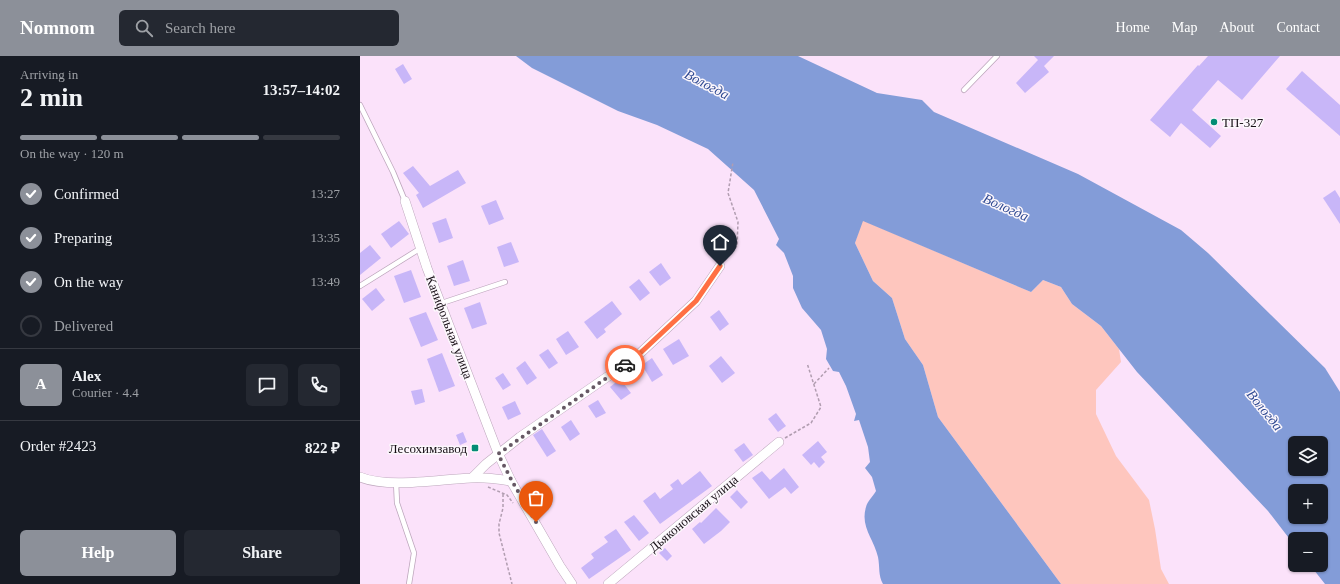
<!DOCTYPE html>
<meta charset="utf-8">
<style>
body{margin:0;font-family:"Times New Roman",serif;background:#242831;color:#f1f3f6;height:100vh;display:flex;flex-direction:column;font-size:15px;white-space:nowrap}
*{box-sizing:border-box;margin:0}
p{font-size:13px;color:#9ea1a6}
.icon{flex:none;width:22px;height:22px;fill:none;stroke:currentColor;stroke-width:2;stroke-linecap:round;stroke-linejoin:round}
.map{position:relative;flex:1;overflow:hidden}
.sheet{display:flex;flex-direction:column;background:#171b24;width:360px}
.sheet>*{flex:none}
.tools{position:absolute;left:928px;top:380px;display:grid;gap:8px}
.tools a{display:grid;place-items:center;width:40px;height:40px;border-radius:6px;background:#171b24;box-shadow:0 1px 3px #0004;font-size:20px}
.pin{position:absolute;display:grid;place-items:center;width:34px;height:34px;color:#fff;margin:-41px -17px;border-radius:50% 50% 50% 0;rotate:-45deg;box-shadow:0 0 4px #0007}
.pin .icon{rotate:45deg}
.courier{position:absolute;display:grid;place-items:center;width:40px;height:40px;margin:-20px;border:3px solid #ff7043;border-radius:50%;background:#fff;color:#222;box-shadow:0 1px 5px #0007}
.head em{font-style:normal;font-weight:700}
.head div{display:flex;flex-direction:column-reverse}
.head{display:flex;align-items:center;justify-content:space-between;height:68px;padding:0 20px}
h1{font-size:26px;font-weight:700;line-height:30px}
.bar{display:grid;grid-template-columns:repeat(4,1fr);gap:6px 4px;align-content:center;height:48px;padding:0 20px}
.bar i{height:5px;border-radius:3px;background:#363941}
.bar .active{background:#8c9099}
.bar p{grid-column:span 4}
.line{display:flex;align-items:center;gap:10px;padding:0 20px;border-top:1px solid #363941}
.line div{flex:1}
.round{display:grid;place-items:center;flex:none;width:42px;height:42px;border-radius:6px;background:#242831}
ol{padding:0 20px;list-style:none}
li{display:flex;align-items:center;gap:12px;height:44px}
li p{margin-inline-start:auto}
li .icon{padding:4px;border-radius:50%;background:#8c9099;color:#fff;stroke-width:4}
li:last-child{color:#9ea1a6}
li i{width:22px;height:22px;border:2px solid #363941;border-radius:50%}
.button{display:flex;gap:8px;margin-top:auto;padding:8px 20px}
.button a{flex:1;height:46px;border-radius:6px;background:#8c9099;color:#fff;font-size:16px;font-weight:700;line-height:46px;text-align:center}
.button a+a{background:#242831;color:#f1f3f6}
header{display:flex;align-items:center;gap:24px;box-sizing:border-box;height:56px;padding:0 20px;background:#8c9099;color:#fff}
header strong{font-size:19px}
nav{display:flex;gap:22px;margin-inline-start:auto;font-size:14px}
.search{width:280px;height:36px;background:#242831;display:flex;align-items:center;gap:10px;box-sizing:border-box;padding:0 14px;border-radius:6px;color:#9ea1a6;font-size:15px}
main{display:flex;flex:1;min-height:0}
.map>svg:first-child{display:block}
.green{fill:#fec6be}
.water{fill:#839cd8;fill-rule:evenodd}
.building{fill:#c8b6f8}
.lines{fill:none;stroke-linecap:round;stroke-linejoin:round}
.service-casing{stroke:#bda6bc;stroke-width:6}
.minor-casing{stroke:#bda6bc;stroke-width:10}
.path{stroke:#b19db0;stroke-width:1.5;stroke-dasharray:3 2;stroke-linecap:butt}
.service{stroke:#fff;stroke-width:4.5}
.minor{stroke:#fff;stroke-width:9}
.done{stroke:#665864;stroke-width:4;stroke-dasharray:0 7.2}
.route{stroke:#ff7043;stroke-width:5}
.poi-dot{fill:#038d75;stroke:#fcf7fc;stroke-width:1.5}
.labels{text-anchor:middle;stroke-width:3;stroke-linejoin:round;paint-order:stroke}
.poi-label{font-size:13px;fill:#150d14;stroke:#fcf7fc;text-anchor:start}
.street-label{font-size:13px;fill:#150d14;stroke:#fcf7fc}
.water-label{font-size:14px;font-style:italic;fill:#304a93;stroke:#fcf7fc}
</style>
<header>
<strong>Nomnom</strong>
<div class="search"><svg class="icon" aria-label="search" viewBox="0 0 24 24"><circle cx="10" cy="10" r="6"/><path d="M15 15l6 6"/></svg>Search here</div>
<nav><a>Home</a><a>Map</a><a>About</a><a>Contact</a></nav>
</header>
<main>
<section class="sheet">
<div class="head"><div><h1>2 min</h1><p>Arriving in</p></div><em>13:57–14:02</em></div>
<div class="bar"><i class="active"></i><i class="active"></i><i class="active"></i><i></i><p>On the way · 120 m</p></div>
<ol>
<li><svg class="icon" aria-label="check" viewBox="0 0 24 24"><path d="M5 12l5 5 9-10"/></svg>Confirmed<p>13:27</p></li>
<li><svg class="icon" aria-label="check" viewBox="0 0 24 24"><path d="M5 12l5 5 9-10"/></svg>Preparing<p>13:35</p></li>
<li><svg class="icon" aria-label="check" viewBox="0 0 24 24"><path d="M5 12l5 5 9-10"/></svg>On the way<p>13:49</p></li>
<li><i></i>Delivered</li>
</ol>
<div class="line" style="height:72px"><b class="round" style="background:#8c9099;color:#fff">A</b><div><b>Alex</b><p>Courier · 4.4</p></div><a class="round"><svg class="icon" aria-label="chat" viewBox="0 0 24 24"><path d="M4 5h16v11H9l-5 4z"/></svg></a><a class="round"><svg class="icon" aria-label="phone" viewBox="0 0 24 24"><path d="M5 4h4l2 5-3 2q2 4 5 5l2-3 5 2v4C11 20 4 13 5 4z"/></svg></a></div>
<div class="line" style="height:52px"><div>Order #2423</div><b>822 ₽</b></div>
<div class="button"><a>Help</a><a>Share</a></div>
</section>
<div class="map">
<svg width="980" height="528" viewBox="0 0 980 528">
<rect width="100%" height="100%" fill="#fbe2fa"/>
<path class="green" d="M502,164L671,236L683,224L701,231L712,248L741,270L759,293L761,306L736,334V358L756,400L789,444L795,473L801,513L809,528H701L578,361L563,309L545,283L532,242L513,225L495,187Z"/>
<path class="water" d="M156,0H438L517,37L562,44L574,56L718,118L821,174L848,197L965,312L980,336V528H965L950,509H961V483H935V490L908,455L777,316L741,270L712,248L701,231L683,224L671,236L503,165L495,187L513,225L532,242L545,283L563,309L578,361L701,528H523C518,519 520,511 518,501C514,483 500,471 506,451C507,446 513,440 516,435L512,421L505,412L510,406L508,391L499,364L494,365L496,358L486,330L479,316L473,315L466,303L467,293L461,274L442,252L433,232V220L424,197L416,189L419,183L394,134L348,93L297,69L258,55L172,12ZM935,387H961V413H935ZM935,435H961V461H935Z"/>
<g class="building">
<path d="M674,0H694L684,10L689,16L665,37L656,27L678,4Z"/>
<path d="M848,0H920L882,44L858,24L832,54L861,80L850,92L821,67L810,81L790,64L838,9L839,10Z"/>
<path d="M43,8L52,23L44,28L35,13Z"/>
<path d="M942,15L980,49V80L926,33Z"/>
<path d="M53,110L70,130L98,114L106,127L63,152L56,139L59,137L43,117Z"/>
<path d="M975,134L980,142V168L963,142Z"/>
<path d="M136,144L144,163L129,169L121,150Z"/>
<path d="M86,162L93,182L79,187L72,167Z"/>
<path d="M39,165L49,178L31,192L21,178Z"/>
<path d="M151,186L159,206L144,211L137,191Z"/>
<path d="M10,189L21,202L0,219V197Z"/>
<path d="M103,204L110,225L94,230L87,210Z"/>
<path d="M301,207L311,222L300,230L289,216Z"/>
<path d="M51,214L61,241L44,247L34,220Z"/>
<path d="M279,223L290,237L280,245L269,231Z"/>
<path d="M16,232L25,244L12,255L2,243Z"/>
<path d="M252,245L262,258L244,273L246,276L237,283L224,266Z"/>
<path d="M120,246L127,268L112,273L104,252Z"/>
<path d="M359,254L369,268L360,275L350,261Z"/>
<path d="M66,256L78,284L61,291L49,262Z"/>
<path d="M208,275L219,291L206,299L196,283Z"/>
<path d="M319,283L329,300L313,309L303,293Z"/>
<path d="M188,293L198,307L189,313L179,299Z"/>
<path d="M82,297L95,330L79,336L67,303Z"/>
<path d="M361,300L375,317L362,327L349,310Z"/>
<path d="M292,302L303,319L292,326L282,309Z"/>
<path d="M165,305L177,322L167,329L156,312Z"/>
<path d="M143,317L151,329L143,334L135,322Z"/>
<path d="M260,323L271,337L261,344L250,331Z"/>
<path d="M62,333L65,346L55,349L51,335Z"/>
<path d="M238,344L246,357L236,362L228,350Z"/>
<path d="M155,345L161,358L148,364L142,351Z"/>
<path d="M416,357L426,370L418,376L408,363Z"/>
<path d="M211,364L220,378L210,385L201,371Z"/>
<path d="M182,373L196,395L187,401L173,379Z"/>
<path d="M103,376L107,386L100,389L96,379Z"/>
<path d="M458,385L467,396L461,401L465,406L459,412L454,406L451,409L442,399Z"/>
<path d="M384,387L393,399L383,406L374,394Z"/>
<path d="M424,412L439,431L431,438L425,431L409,443L392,422L402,415L410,424Z"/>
<path d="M340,415L352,430L300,468L283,445L295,436L300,443L313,433L310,429L318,423L322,429Z"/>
<path d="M377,434L388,446L381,453L370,441Z"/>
<path d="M356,452L370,466L361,475L344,488L332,473L340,466L341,467Z"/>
<path d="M274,459L289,477L279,485L264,466Z"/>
<path d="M256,473L271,494L229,523L221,512L234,502L231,498L248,486L244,481Z"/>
<path d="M305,492L312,500L307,505L299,497Z"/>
</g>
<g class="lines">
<g class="service-casing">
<g id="service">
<path d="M604,34L637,0"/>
<path d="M0,49L33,116L45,145"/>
<path d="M0,230L61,192"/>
<path d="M82,247L145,226"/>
<path d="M36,426L37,447L54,497L49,528"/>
</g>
</g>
<g class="minor-casing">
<g id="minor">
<path d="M45,145L67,212L138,397L151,425L200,510L212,528"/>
<path d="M0,421C28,433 81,423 111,422C124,421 138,423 151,425"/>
<path d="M113,421L126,408L160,381L276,301L336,245L360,210"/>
<path d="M248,528L419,386"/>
</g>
</g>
<g class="path">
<path d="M365,204L377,190L378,166L368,137L373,106"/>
<path d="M454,328L469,312"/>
<path d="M425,382L451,367L461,351L447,307"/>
<path d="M128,431L147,439L153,447"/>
<path d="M143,438V452L139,468V477L152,528"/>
</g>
<use href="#service" class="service"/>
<use href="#minor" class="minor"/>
</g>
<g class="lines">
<path class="done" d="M176,466L152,425L138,398L265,309"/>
<path class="route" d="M265,309L276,301L336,245L360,210"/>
</g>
<g class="poi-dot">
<circle cx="854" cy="66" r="4"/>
<rect x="111" y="388" width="8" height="8" rx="2"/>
</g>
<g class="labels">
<g class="poi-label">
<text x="862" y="71">ТП-327</text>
<text x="107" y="397" text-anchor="end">Лесохимзавод</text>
</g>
<g class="street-label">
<text transform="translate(90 271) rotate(69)" y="5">Канифольная улица</text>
<text transform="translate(333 457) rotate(-40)" y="5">Дьяконовская улица</text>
</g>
<g class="water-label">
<text transform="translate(347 28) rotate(28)" y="5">Вологда</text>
<text transform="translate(646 151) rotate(24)" y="5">Вологда</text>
<text transform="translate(905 354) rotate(51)" y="5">Вологда</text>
</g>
</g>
</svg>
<div class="tools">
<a><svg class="icon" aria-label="layers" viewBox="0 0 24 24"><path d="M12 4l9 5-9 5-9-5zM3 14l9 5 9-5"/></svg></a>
<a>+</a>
<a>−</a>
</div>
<div class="pin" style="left:176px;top:466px;background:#ea580c"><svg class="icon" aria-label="bag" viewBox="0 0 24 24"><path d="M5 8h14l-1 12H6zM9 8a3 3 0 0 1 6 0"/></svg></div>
<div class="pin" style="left:360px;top:210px;background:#1f2937"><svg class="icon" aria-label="home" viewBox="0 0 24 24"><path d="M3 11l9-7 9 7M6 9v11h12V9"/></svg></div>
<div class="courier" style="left:265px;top:309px"><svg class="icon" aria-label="car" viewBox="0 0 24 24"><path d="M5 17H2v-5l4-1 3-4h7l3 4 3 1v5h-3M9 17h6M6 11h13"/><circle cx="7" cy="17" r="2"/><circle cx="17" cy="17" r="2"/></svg></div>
</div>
</main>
